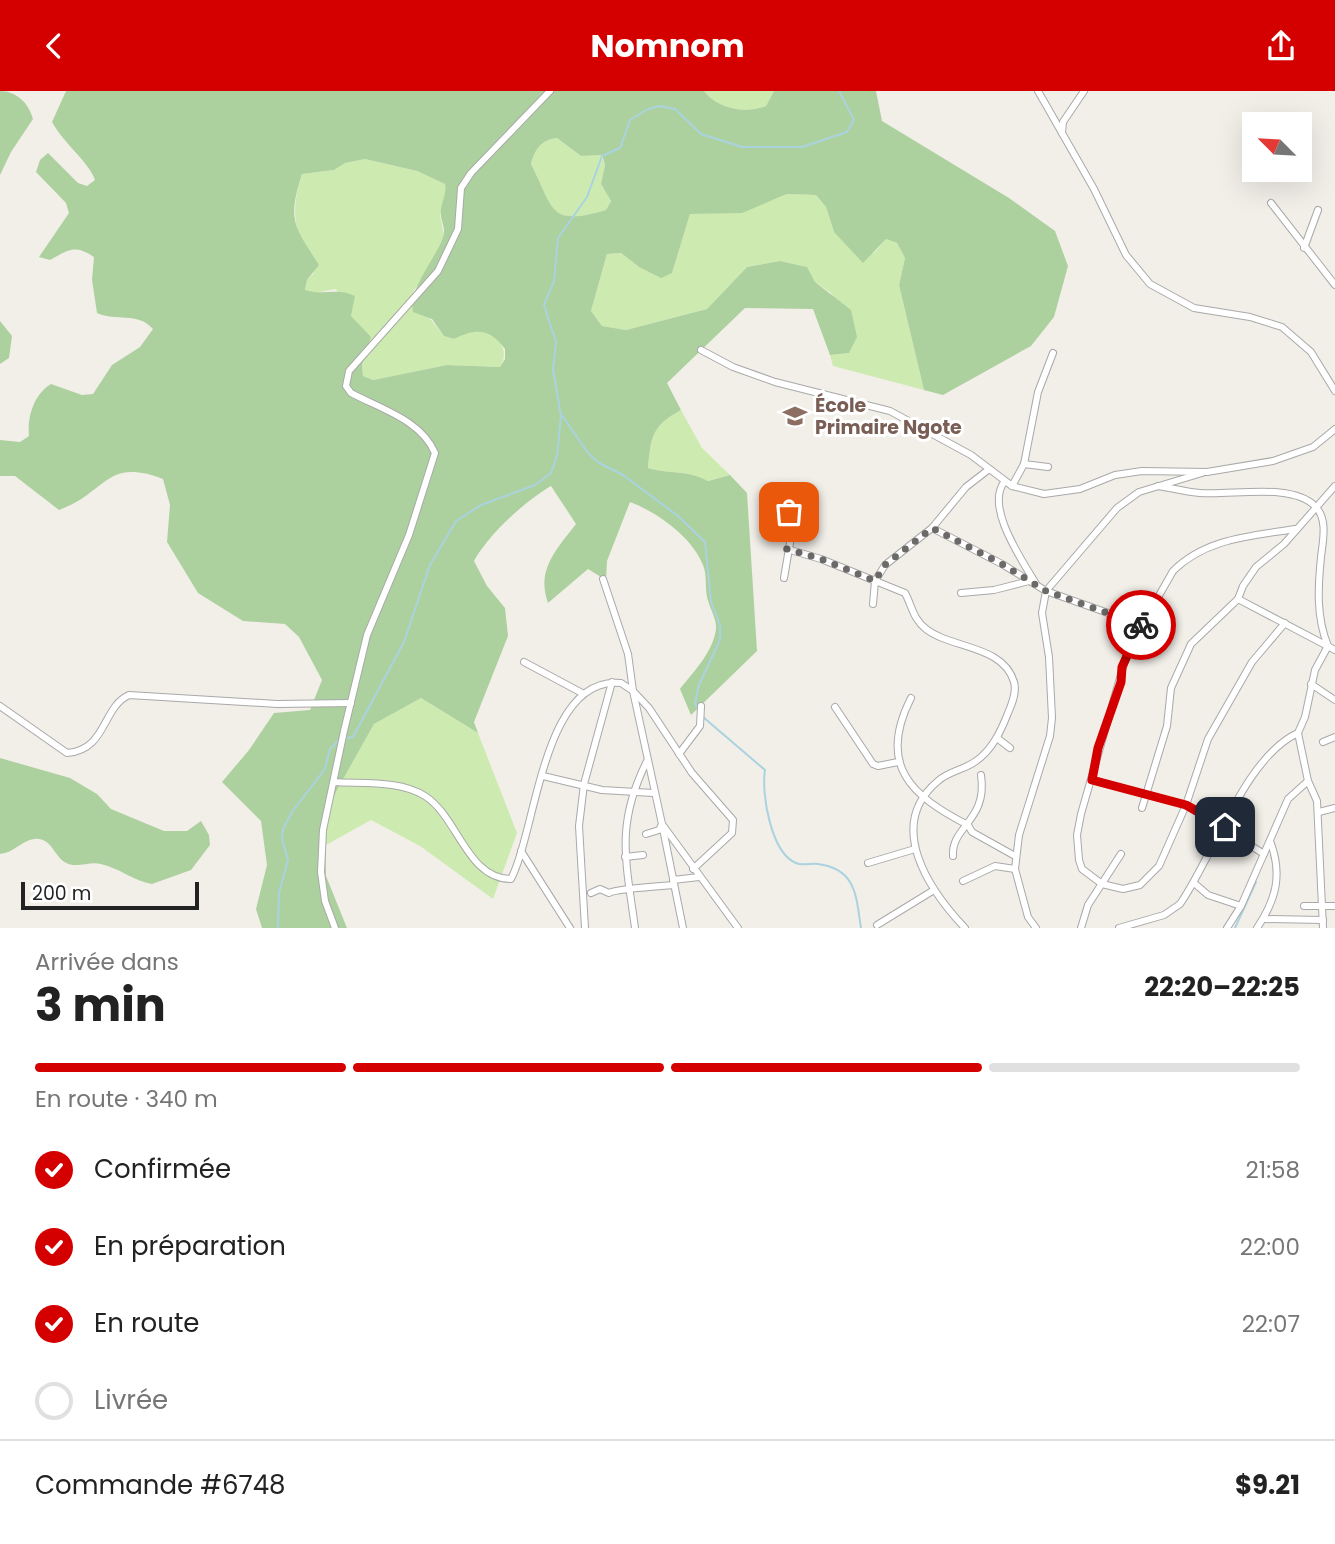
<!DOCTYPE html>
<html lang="fr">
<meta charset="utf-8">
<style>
body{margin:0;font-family:Poppins,sans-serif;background:#f6f6f6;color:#222;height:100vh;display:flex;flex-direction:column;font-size:26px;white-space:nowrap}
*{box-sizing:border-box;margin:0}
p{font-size:23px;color:#767676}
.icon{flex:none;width:38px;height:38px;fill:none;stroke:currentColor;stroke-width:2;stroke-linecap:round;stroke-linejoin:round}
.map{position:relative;height:837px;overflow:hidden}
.side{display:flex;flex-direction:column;background:#fff;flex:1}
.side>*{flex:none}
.needle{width:46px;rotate:294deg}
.tools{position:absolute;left:1242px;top:21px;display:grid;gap:14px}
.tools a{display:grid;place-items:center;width:70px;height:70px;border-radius:0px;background:#fff;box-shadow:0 7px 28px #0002;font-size:35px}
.scale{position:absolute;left:21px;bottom:18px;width:178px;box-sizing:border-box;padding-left:7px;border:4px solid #222;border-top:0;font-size:19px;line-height:24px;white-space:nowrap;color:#222;-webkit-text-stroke:5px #fff;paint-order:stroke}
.pin{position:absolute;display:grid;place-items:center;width:60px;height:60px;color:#fff;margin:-30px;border-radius:14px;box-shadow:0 4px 10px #0006}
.courier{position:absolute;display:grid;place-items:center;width:70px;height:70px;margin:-35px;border:5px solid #d40000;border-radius:50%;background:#fff;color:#222;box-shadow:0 2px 9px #0007}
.headline em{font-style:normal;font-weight:700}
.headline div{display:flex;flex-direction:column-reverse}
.headline{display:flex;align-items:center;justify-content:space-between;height:119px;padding:0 35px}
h1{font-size:46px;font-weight:700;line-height:52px}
.bar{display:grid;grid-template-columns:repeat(4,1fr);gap:10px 7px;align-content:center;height:84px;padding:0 35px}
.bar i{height:9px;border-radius:5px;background:#e0e0e0}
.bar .active{background:#d40000}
.bar p{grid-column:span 4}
.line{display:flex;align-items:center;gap:18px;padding:0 35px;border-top:2px solid #e0e0e0}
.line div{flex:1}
ol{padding:0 35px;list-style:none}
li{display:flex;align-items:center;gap:21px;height:77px}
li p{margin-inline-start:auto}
li .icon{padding:7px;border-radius:50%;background:#d40000;color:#fff;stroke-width:4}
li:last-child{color:#767676}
li i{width:38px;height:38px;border:4px solid #e0e0e0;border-radius:50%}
header{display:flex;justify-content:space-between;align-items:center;height:91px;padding:0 35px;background:#d40000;color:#fff;font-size:32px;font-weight:700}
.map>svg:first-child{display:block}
.grass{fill:#cdebb0}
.forest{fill:#add19e;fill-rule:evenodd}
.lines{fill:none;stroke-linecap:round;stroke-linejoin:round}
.stream{stroke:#aad3df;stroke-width:2}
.street-casing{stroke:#a9a9a9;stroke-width:8}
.street{stroke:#fff;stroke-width:6}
.done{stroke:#6b6a68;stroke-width:7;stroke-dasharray:0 12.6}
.route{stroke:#d40000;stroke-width:9}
.labels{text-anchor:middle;stroke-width:6;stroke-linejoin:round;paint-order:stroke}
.education-label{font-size:19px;font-weight:bold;fill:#785e54;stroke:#fff;text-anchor:start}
</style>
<header><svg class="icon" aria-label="back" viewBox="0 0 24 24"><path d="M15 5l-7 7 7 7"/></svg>Nomnom<svg class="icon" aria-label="share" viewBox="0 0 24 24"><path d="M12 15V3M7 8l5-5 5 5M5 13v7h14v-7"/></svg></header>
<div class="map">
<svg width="1335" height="837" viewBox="0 0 1335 837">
<rect width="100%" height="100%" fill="#f2efe9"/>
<g class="grass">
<path d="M704,0H774L766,15C745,23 718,18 704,0Z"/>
<path d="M557,47L581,65L601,64L605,74L601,93L611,110L606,119C548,136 554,119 531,73C535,58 541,49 557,47Z"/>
<path d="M365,68L417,80L445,93L446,104L440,124L444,144L425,185L413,201C423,223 431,227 444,245L454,248C461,245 467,240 475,239C495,238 512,258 500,276L447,274L373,289L363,285L362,275L370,246L350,225L336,198L314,202L305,200L307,189L314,182C297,141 288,127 302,83L334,79L344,72Z"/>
<path d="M787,103L816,104L826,116L834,141L874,162L886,148L897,152L905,167L899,194L924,299L833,275L830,264L849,262L831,202L815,191L806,176L780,170L747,176L707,218L626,239L602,235L591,220L607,163L621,162L639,176L672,182L690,123C724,123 757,117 787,103Z"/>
<path d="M681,319L702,357L730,384L707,390C685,378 671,384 648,377C651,345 652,335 681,319Z"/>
<path d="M421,607L478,642L517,742L493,808L420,755L371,729L326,754L325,731L336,701L374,633Z"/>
</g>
<g class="forest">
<path d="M0,0C16,0 29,12 33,28L11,61L0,84Z"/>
<path d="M66,0H704C718,18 745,23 766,15L774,0H876L882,30L1009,107L1055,140L1068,175L1054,226L1031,255L943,304L924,299L899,194L905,167L897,152L886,148L863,172L834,141L826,116L816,104L787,103L742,122L690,123L672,182L661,187L639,176L621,162L607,163L591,220L602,235L626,239L707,218L747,176L780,170L807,176L815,191L851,219L857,246L849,262L830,264L813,218L745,217L667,292L681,319C652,335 651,345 648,377C672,384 685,378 708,390L730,384L747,402L757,560L691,624L680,598C694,580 713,561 716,538C717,528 709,516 707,506C705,496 707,483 703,474C692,446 657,421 630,411L607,470L606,489L588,478L548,512C536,479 556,459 576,433L551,395C524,411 488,444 474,470L487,495L505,517L508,545L474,631L478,642L421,607L374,633L336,701L325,731L326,785L347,837H262L256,818L267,774L261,730L222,691L249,659L274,622L310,619L322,589L299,546L285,533L243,530L198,502L167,451L170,414L163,388C105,366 107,402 59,419L15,385H0V349L20,351L29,345C27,326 34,303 51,293L82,304L93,303L112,274L140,256L153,238C137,220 116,231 97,222L92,189L94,166C74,153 69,159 50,169L39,166L69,122L66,112L36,81L40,69L48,62L78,92L87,95L95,89C89,71 64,53 52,31ZM557,47L581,65L602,64L605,74L601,93L611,110L606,119C548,136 554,118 531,73C535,58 541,49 557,47ZM365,68L417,80L445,93C447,105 439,115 441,125C442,133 446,138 443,146C435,169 408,198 413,221L432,228L444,245L454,248C475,237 490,237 505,258V268L500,276L447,274L373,289L363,285L362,274L371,246L351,225L355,205C337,196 323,205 305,199L307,189L319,174C294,135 287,130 302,83L334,79L345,72Z"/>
<path d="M0,230L12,245L9,267L0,273Z"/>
<path d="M0,667L70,687L97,703L111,718L164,740H187L201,730L209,744L210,754L191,779L152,793C134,790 119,777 101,773C88,770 75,779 63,770C53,762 50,746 34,748C22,749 14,762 0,763Z"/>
</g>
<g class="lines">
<g class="stream">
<path d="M561,323L588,362L599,372L623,384L678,425L705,451L711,511L720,534V549L699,594L695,612L698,619"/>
<path d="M703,626L765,679C761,702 771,762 796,772C802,775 811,772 818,773C857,778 856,806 861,837"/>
<path d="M347,647L353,646L404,551L430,474L456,430L481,414L535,394L551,382L557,365L561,325L553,278L556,251L544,214L554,190L558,147L587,106L602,65L620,57L630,29L646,19L659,15L675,18L701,43L742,56H802L847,41L854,29L839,0"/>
<path d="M278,837L279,802L288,769L282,748L283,738L292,721L325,678L330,658L341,647"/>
<path d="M1235,837L1256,791"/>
</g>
<g class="street-casing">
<g id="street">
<path d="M1038,0L1094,98L1126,164L1150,193L1194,217L1250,226L1282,236L1311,261L1335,300"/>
<path d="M1062,42L1063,31L1084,0"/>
<path d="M1271,112L1335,194"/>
<path d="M1304,157L1318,119"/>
<path d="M701,259L733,276L775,291L890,320L971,364L1012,395L1044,403L1080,398L1115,384L1142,380L1207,381L1273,370L1313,356L1335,338"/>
<path d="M1024,373L1048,376"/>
<path d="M1005,390C984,415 1022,469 1036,493"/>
<path d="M1012,395L1024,373L1038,301L1053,262"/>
<path d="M1158,395C1172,397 1186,401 1200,402C1231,405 1291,391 1315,415C1328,428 1323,449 1321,466C1318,496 1316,526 1328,555L1315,579L1305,626L1298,642L1308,690L1317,710L1323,837"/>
<path d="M932,437L1002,473L1046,500L1142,534"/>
<path d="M787,458L821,468L905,502C912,515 913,528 926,538C952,558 1003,554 1014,591C1017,601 1012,613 1008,622C1001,640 992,659 976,670C964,679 949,680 938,690C885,734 929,799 965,837"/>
<path d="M784,487L792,440L789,421"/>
<path d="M603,488L628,563L633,600L649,617L692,682L733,729L732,742L693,778"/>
<path d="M961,502L994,499L1029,490"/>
<path d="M1238,508L1335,559"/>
<path d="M873,513L875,490L885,474L932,437L966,396L988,379"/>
<path d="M1285,532L1252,571L1208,648L1186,714L1159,775L1140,794L1123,798L1102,793L1082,778L1079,769L1077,744L1081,723L1128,559L1173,480C1206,447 1252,445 1295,438"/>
<path d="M524,571L582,602"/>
<path d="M1311,593L1335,609"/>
<path d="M911,607C877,674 911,705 968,734L972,741L1015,765"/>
<path d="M0,615L67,662C107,659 102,616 129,604L277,613L351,612"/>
<path d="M835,616L873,673L878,675L898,671"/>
<path d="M997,647L1010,657"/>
<path d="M1323,651L1335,646"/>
<path d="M679,663L700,635L701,615"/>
<path d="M543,685L602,699L653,702"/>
<path d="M1092,689L1186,714L1264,763"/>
<path d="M334,691C363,693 400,689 425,705C458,726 467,788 511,788C537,737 543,584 621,592L633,600L662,733L738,837"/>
<path d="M1142,717L1167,635L1171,597L1191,553L1238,508L1243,495L1256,476L1284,453L1335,395"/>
<path d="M1319,721L1335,717"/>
<path d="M646,743L659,739L662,733L683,837"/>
<path d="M521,760L570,837"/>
<path d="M953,765C951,735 988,730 981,684"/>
<path d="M625,766L643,764"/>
<path d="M868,772L915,758"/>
<path d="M673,789L699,786"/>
<path d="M963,790L995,775L1015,778"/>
<path d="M1194,792L1208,804L1241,815"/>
<path d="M591,802L600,798L609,802C615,798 662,795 674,794"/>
<path d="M1304,815H1335"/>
<path d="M1264,828L1323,829"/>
<path d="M877,834L934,799"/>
<path d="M335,837L325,810L321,781L323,739L344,640L367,544L409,444L435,362C421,329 381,318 351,302L346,295L349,280L438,180L458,138L461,97L471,82L550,0"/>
<path d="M585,837L579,735L584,693L612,591"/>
<path d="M635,837C626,770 615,734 647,670"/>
<path d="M1036,837L1028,826L1015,778L1019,744L1050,645L1052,627L1049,566L1042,522L1046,500L1117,417L1139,401L1202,382"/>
<path d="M1081,837L1088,814L1121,763"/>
<path d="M1119,837L1164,824L1180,813C1214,764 1245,666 1298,642"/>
<path d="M1227,837L1241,815L1288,708L1308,690"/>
<path d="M1257,837C1276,809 1283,783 1270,750"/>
</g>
</g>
<use href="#street" class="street"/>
</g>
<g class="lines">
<path class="done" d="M789,421L792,440L787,458L821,468L875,490L885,474L932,437L1002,473L1046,500L1141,534"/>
<path class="route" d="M1141,534L1122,576L1121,591L1098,657L1092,689L1186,714L1225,736"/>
</g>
<defs>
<g id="school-bare" transform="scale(1.89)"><path d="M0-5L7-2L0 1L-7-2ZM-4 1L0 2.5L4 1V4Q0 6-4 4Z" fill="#8d6e63" stroke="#fff" stroke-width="2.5" paint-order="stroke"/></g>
</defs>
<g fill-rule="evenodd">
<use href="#school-bare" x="795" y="325"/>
</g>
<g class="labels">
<g class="education-label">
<text x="815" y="321">École<tspan x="815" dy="22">Primaire Ngote</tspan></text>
</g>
</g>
</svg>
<div class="tools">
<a><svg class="needle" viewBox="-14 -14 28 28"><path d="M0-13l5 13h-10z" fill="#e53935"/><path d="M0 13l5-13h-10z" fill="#767676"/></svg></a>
</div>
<div class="scale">200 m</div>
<div class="pin" style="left:789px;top:421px;background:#ea580c"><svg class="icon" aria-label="bag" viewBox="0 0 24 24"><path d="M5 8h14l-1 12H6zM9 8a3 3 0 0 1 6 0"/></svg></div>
<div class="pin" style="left:1225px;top:736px;background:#1f2937"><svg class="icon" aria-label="home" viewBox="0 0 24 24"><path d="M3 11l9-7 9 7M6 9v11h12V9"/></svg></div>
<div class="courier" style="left:1141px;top:534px"><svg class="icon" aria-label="bike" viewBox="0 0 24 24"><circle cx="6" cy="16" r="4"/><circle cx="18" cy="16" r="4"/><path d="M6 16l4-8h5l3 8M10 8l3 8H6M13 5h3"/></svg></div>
</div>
<section class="side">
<div class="headline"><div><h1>3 min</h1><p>Arrivée dans</p></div><em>22:20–22:25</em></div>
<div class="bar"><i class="active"></i><i class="active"></i><i class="active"></i><i></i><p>En route · 340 m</p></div>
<ol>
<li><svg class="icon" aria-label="check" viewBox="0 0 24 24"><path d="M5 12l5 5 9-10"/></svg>Confirmée<p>21:58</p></li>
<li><svg class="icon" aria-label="check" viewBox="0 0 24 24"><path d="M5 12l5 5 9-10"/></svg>En préparation<p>22:00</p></li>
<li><svg class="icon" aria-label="check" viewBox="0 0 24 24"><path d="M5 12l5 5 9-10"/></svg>En route<p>22:07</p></li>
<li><i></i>Livrée</li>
</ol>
<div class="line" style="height:91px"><div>Commande #6748</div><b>$9.21</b></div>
</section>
